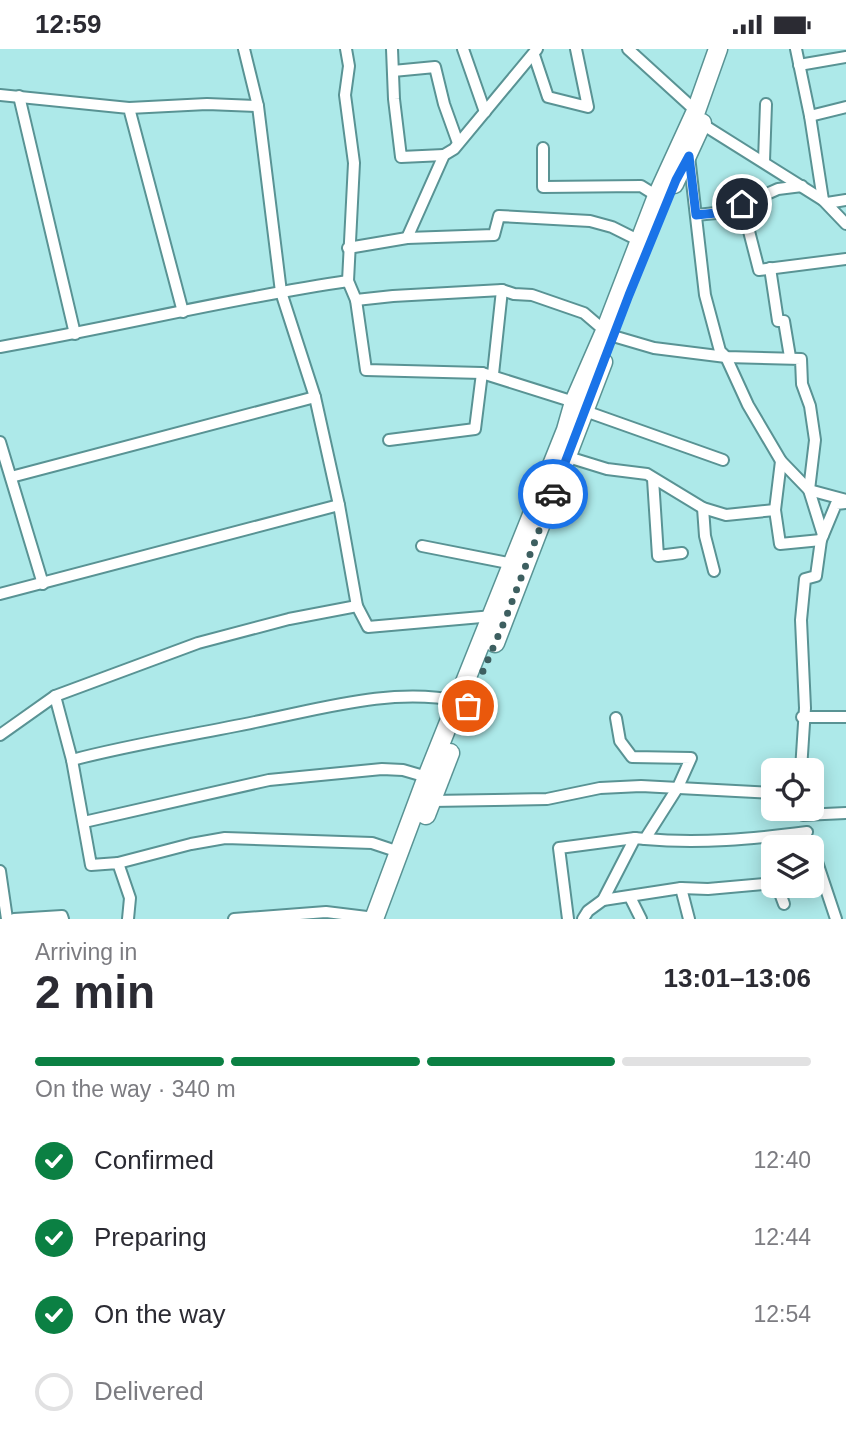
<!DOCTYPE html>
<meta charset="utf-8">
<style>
body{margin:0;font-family:Arial,sans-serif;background:#f2f2f3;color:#2b2b33;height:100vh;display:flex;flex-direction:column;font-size:26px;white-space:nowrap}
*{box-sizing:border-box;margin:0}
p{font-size:23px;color:#7c7c81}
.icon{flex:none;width:38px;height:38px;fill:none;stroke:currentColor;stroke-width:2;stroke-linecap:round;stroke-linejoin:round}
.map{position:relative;height:870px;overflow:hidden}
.panel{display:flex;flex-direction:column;background:#fff;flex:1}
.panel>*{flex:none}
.fabs{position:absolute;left:761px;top:709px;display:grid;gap:14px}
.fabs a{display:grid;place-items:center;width:63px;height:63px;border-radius:10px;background:#fff;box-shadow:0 4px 18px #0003;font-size:35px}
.pin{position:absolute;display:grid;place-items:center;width:60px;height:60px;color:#fff;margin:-30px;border:4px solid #fff;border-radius:50%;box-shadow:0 2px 7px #0007}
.courier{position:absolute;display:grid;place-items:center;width:70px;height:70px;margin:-35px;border:5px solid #1a73e8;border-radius:50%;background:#fff;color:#222;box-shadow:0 2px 9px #0007}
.head em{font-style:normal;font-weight:600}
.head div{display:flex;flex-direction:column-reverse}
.head{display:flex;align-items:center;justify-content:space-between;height:119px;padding:0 35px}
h1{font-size:46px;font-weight:600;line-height:52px}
.bar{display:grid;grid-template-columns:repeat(4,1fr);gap:10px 7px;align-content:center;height:84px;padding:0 35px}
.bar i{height:9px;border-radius:5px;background:#e1e1e2}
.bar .selected{background:#0b8043}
.bar p{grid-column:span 4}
ol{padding:0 35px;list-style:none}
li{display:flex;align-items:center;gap:21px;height:77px}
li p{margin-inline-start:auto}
li .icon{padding:7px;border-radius:50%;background:#0b8043;color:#fff;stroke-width:4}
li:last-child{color:#7c7c81}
li i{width:38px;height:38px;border:4px solid #e1e1e2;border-radius:50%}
.status{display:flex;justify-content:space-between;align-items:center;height:49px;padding:0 35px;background:#fff;direction:ltr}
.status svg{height:19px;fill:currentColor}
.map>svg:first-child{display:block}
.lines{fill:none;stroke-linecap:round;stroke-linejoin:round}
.minor-casing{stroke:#599394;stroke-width:14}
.primary-casing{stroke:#599394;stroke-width:21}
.minor{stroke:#fff;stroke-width:10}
.primary{stroke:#fff;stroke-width:18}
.done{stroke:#3d5f60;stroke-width:7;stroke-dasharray:0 12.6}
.route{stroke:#1a73e8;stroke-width:9}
</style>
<div class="status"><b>12:59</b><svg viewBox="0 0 49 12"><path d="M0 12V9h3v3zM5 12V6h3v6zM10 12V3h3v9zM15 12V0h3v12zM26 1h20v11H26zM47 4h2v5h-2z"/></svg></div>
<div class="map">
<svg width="846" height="870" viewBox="0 0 846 870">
<rect width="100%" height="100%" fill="#ade9e9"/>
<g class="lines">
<g class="minor-casing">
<g id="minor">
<path d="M244,0L258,57L281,243L315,348L339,456L357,557"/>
<path d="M346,0L349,17L345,46L354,114L348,232"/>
<path d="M392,0L394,50L401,108L444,106"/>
<path d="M463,0L485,63"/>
<path d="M628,0L696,62"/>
<path d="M796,0L810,67L823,151"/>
<path d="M534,6L548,48L588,58L576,0"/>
<path d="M799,16L846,8"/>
<path d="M393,22L435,18L444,55L458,94"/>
<path d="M0,46L129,59L183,263"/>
<path d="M19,47L75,285"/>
<path d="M129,59L207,55L258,57"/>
<path d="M810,67L846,58"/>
<path d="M702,75L823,151L846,175"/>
<path d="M543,99V138L641,137L657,147"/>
<path d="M689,107L705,246L720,302L726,308L748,356L781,412L809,441L846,451"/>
<path d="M764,112L766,55"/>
<path d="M827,154L846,151"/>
<path d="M742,155L759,221L846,210"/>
<path d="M696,166L726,163L778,140L802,137"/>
<path d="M407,189L444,106L454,100L537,0"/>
<path d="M348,199L407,189L494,186L499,167L590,172L612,178L640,192"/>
<path d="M770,219L778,272H784L790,308"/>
<path d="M356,251L366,321L482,324L574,353"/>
<path d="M613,287L654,299L726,308L801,310L802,335L810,357L815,391L809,441L823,486"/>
<path d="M0,298C116,278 231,249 348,232L356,251L393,247L502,241L514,245L532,246L584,264L605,282"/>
<path d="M493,325L502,241"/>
<path d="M585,362L723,411"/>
<path d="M389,391L475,380L482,324"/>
<path d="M0,393L43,535"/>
<path d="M568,408L607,420L647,425L703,459L726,466L775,461"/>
<path d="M781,412L775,461L780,495L821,491"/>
<path d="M11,428L315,348"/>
<path d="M653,430L658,507L682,504"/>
<path d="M703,459L705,487L714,522"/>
<path d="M422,497L513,515"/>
<path d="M0,545L339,456"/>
<path d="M55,647L72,711L91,816L118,814L130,849L128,870"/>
<path d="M802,668H846"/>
<path d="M0,686L55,647L198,594L289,570L357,557L368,578L493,567"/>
<path d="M72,711C132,695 193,686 255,673C321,660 392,638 459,652"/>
<path d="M801,721L805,659L801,571L805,530L816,527L821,491L836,455L846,454"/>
<path d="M431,752L547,750L600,739L641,737L774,744"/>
<path d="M803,766L846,764"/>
<path d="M84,773L269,731L382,720L403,721L427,728"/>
<path d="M645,790C699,795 753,790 807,783"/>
<path d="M812,798L836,870"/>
<path d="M118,814L191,795L225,789L372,794L399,803"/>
<path d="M0,822L7,870"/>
<path d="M777,836L784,855"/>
<path d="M681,839L689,870"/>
<path d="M630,848L641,870"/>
<path d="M603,851L681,839L708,840L774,834"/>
<path d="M14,870L62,867L63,870"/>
<path d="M234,870L326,863L375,869"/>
<path d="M568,870L559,799L635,789"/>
<path d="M583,870L588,862L603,851L635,789L645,790L678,738L691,709L632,708L620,692L616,669"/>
</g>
</g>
<g class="primary-casing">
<g id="primary">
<path d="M674,135L702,74"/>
<path d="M495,594L603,313"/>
<path d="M426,766L450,704"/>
<path d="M374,870L427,728L566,381L574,353L605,282L657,147L696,62L718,0"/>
</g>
</g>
<use href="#minor" class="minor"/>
<use href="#primary" class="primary"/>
</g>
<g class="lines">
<path class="done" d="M468,657L505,571L553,445"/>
<path class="route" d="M553,445L629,246L676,131L689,107L696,166L726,163L742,155"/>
</g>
</svg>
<div class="fabs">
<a><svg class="icon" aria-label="locate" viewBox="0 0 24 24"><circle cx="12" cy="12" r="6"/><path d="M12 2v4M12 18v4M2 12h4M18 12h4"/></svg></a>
<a><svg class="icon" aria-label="layers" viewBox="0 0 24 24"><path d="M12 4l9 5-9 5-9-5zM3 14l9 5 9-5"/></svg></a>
</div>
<div class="pin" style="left:468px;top:657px;background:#ea580c"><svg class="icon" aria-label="bag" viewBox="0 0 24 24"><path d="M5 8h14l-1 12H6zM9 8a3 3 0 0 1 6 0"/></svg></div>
<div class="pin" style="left:742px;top:155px;background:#1f2937"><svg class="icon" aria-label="home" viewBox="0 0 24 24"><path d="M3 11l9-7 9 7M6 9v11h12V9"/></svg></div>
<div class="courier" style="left:553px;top:445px"><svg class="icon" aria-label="car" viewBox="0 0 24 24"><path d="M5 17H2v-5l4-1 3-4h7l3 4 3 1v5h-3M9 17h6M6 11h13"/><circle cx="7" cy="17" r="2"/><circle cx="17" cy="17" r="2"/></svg></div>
</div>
<section class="panel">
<div class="head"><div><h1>2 min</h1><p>Arriving in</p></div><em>13:01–13:06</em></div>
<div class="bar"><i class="selected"></i><i class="selected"></i><i class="selected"></i><i></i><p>On the way · 340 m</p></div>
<ol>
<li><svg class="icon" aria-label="check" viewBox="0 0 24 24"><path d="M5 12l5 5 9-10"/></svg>Confirmed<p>12:40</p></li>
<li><svg class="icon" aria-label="check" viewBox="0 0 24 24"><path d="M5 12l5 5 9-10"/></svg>Preparing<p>12:44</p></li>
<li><svg class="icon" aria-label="check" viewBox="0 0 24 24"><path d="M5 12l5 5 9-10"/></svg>On the way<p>12:54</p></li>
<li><i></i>Delivered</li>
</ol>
</section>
